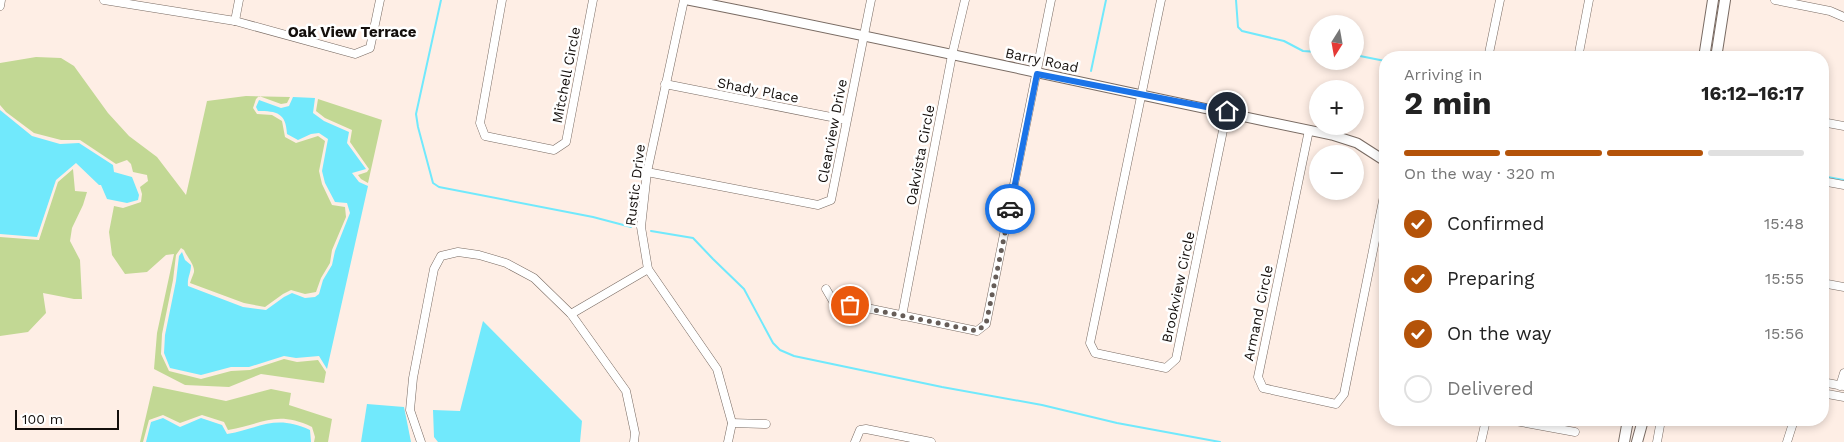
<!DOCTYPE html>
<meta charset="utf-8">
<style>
body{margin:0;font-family:"Work Sans",sans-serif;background:#f2f2f2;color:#222;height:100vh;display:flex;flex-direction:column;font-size:19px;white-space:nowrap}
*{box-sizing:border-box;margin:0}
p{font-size:16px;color:#767676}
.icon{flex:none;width:28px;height:28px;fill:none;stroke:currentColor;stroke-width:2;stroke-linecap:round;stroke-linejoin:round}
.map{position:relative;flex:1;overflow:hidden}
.side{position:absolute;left:1379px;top:51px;width:450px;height:375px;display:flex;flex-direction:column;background:#fff;border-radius:20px;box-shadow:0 2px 8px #0003}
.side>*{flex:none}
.needle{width:32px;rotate:191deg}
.fabs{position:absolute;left:1309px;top:15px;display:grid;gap:10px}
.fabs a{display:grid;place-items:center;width:55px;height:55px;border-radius:50%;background:#fff;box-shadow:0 2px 8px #0003;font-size:25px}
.scale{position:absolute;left:15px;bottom:12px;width:104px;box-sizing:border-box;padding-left:5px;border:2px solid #140f0c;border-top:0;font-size:14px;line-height:18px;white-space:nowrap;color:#140f0c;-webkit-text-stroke:4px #fff;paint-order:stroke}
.pin{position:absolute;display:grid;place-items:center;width:42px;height:42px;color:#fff;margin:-21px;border:2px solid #fff;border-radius:50%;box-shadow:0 1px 5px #0007}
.courier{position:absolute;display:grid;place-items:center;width:50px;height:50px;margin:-25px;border:4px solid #1a73e8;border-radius:50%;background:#fff;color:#222;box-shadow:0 1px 6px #0007}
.headline em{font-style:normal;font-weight:700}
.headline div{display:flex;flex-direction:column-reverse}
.headline{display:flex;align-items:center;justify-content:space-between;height:85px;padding:0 25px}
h1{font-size:32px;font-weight:700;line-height:38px}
.bar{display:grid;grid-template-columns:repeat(4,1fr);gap:8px 5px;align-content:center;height:60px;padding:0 25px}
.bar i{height:6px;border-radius:4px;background:#e0e0e0}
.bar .current{background:#b45309}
.bar p{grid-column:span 4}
ol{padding:0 25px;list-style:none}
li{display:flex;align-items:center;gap:15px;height:55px}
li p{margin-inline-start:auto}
li .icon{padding:5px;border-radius:50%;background:#b45309;color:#fff;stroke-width:4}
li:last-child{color:#767676}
li i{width:28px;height:28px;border:2px solid #e0e0e0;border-radius:50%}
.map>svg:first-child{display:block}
.green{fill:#c2d894}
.water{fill:#71e9fc}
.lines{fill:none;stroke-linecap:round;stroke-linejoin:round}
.stream{stroke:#71e9fc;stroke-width:2}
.minor-casing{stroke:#796b63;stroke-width:9}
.tertiary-casing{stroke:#796b63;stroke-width:11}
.secondary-casing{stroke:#796b63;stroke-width:12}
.minor{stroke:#fff;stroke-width:8}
.tertiary{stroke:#fff;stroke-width:9}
.secondary{stroke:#fff;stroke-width:10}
.done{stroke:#665d58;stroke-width:5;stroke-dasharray:0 9}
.route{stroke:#1a73e8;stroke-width:6}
.labels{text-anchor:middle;stroke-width:5;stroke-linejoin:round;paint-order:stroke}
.street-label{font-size:14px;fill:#140f0c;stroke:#fff}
.neighbourhood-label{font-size:15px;font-weight:bold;fill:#140f0c;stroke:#fff}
</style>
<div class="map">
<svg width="1844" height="442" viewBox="0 0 1844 442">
<rect width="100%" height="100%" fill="#feeee5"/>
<g class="green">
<path d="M36,57L61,58L74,66L108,113L129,136L157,157L186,195L207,101L246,96L290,97L287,103L281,104L259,96L256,99L253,108L257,114L272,115L282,121L285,137L296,143L318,136L325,141L319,171L322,184L332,205L345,207L346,217L332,250L330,263L321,278L316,292L305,294L291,290L283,294L265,307L244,303L190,283C191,279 193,276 194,272C195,265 187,257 184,250L181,248L176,255L173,280L162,334L161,354L169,371L201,379L231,371L250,370L284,359L297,362L318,360L326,372L324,383L261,374L229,387L185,385L154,369L157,333L174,254L166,255L147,272L125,274L112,255L109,232L114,206L123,208L141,202L142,194L140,187L148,181L147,175L133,172L131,164L127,160L116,164L80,140H61L34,133L6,112L0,105V63Z"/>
<path d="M318,99L382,120L368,183L361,179L358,175L367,172L369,169L350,142L352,130L325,118L316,111Z"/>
<path d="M73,169L75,191L87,192L83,205L72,228L70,241L80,260L82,299H74L43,293L46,313L28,332L0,336V237L39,240L58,182Z"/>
<path d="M153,386L226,401L271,389L291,393L289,405L332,419L328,442H314L315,437L312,427C276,410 263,424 228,430L224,422L202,415L180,423L163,415L149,420L143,442H140Z"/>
</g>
<g class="water">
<path d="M293,97L315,98L313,113L324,121L349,132L347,143L366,169L352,173L359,182L368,186L327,369L319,356L296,358L284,356L249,367H231L201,375L170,368L164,353L165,335L176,281L179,256L182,252L185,260L191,265C191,273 187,278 188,286L243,307L266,310L284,297L292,293L305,298L315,297L319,294L323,280L332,265L335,251L348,218L350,213L347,203L335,202L325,183L322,171L328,139L319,133L311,134L298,140L287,134C286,113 277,111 258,111L256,107L259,100L281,108L289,106Z"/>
<path d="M0,110L32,136L60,144L79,143L113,165L114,172L132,177L139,195L138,200L127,203L107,199L101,185H99L76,163L56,180L37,237L0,234Z"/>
<path d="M483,321L582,421L580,442H438L434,437L433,410L460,411Z"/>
<path d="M367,404L404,407L411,442H361Z"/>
<path d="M163,418L180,427L201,418L222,425L227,434C261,428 275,414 310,430L311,442H146L151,422Z"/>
</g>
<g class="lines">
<g class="stream">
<path d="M441,0L416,114L418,127L433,183L439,187L593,217L631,227"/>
<path d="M1236,0L1238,27L1242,31L1284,41L1303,51L1318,52"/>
<path d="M1355,55L1385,61"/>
<path d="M1091,71L1106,0"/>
<path d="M1822,176L1844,180"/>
<path d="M651,231L693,238L713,259L744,289L773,343L780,350L794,356L942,387L1042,405L1117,423L1220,442"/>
</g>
<g class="minor-casing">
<g id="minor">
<path d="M104,0L235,21L355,54L370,48L380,0"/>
<path d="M502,0L480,123L485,136L554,150L566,142L593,0"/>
<path d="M684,0L647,172L641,227L648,269L717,369L732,423L728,442"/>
<path d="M1161,0L1090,343L1095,353L1166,368L1176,359L1227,111"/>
<path d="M1775,0L1830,11L1844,17"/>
<path d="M0,6L1,0"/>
<path d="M235,21L239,0"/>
<path d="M1488,58L1500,0"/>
<path d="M1578,58L1589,0"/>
<path d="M665,84L846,120"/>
<path d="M1822,122L1844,126"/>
<path d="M1309,130L1258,377L1263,388L1336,404L1344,394L1385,191"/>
<path d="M647,172L818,205L831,200L871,0"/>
<path d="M1822,181L1844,185"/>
<path d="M1822,283L1844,287"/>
<path d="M826,289L833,301L977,331L986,324L1051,0"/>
<path d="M571,314L648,269"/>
<path d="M902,316L952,55L965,0"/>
<path d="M1822,382L1844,386"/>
<path d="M1840,386L1844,373"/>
<path d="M1822,393L1844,397"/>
<path d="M1510,420L1575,432"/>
<path d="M732,423L766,424"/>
<path d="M421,442L410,410L413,378L434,269L441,256L458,252L479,255L506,263L534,278L571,314L626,391L635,433L634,442"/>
<path d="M855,442L860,430L866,429L931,442"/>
<path d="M1481,442L1486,420"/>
<path d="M1657,442L1661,420"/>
<path d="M1787,442L1794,420"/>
</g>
</g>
<g class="tertiary-casing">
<path id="tertiary" d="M688,0C903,42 1117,91 1332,135L1357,143L1385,161"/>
</g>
<g class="secondary-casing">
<g id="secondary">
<path d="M1704,58L1713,0"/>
<path d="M1716,58L1725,0"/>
<path d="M1624,442L1628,420"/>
<path d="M1637,442L1643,420"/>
</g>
</g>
<use href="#minor" class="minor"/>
<use href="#tertiary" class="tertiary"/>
<use href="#secondary" class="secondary"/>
</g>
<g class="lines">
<path class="done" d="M850,305L977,331L986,324L1010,209"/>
<path class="route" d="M1010,209L1037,74L1227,111"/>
</g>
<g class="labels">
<g class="street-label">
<text transform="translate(1042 60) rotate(12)" y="5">Barry Road</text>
<text transform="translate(566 75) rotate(-79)" y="5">Mitchell Circle</text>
<text transform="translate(758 90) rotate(11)" y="5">Shady Place</text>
<text transform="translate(832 131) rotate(-79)" y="5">Clearview Drive</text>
<text transform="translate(920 155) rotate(-79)" y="5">Oakvista Circle</text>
<text transform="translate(635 185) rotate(-83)" y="5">Rustic Drive</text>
<text transform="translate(1178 287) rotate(-78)" y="5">Brookview Circle</text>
<text transform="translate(1258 313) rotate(-78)" y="5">Armand Circle</text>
</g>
<g class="neighbourhood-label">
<text x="352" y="37">Oak View Terrace</text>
</g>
</g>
</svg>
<div class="fabs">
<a><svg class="needle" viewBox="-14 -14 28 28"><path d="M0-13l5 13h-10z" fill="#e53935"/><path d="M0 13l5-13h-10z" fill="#767676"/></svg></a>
<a>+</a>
<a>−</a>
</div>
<div class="scale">100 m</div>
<div class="pin" style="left:850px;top:305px;background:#ea580c"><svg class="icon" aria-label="bag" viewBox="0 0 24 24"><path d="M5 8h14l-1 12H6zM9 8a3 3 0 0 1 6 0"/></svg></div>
<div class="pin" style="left:1227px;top:111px;background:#1f2937"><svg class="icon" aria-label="home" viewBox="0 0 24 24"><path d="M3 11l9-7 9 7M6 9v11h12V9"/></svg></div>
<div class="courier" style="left:1010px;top:209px"><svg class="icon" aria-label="car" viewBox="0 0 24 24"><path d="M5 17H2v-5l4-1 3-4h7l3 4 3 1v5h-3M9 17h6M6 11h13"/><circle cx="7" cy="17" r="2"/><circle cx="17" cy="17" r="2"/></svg></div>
<section class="side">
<div class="headline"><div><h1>2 min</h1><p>Arriving in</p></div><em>16:12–16:17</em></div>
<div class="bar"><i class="current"></i><i class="current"></i><i class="current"></i><i></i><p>On the way · 320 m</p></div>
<ol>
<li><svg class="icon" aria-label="check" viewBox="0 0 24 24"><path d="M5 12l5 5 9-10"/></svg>Confirmed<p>15:48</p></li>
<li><svg class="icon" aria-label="check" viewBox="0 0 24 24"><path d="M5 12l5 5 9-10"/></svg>Preparing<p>15:55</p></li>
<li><svg class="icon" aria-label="check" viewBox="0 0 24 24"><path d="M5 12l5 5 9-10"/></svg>On the way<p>15:56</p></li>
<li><i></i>Delivered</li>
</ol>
</section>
</div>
